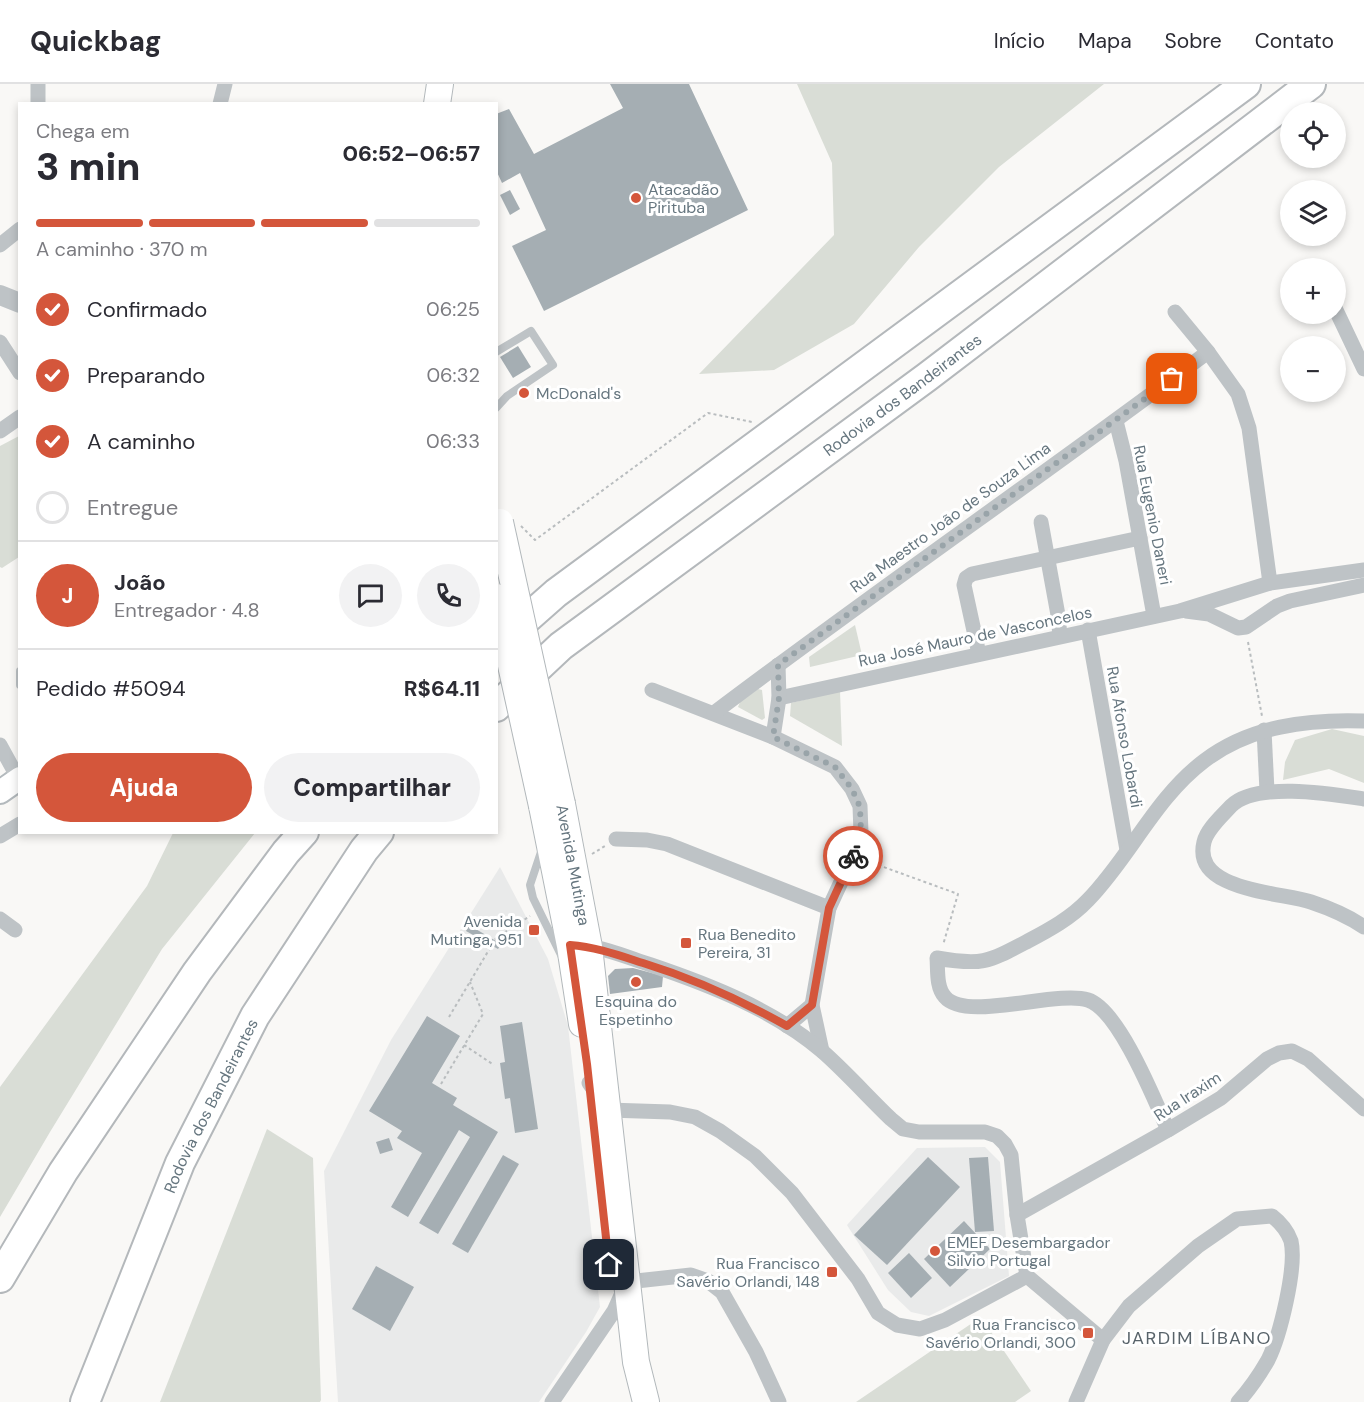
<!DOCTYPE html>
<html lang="pt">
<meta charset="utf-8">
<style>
body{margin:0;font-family:"DM Sans",sans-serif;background:#f2f2f3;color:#2b2b33;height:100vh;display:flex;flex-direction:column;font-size:22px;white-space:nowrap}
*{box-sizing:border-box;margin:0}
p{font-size:20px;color:#7c7c81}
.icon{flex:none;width:33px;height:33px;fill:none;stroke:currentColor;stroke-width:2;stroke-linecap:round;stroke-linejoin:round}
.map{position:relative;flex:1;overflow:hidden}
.side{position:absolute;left:18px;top:18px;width:480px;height:732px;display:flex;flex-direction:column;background:#fff;border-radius:0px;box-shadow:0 3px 9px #0003}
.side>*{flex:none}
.tools{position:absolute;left:1280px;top:18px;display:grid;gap:12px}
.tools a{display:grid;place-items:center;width:66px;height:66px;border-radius:50%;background:#fff;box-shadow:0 3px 9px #0003;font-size:30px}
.pin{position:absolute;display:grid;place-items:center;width:51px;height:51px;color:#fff;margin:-26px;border-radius:12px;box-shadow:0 3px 9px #0006}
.courier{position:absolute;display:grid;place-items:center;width:60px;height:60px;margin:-30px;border:4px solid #d4563b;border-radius:50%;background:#fff;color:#222;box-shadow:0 2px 8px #0007}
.overview em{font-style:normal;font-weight:800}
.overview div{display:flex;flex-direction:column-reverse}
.overview{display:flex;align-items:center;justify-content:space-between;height:102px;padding:0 18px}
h1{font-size:39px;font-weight:800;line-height:45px}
.bar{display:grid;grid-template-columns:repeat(4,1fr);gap:9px 6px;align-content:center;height:72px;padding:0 18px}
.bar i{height:8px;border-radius:4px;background:#e1e1e2}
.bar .current{background:#d4563b}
.bar p{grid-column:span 4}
.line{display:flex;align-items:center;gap:15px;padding:0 18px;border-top:2px solid #e1e1e2}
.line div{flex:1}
.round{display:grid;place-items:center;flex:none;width:63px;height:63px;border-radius:32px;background:#f2f2f3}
ol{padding:0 18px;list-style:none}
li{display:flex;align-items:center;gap:18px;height:66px}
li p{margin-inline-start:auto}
li .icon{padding:6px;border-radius:50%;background:#d4563b;color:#fff;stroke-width:4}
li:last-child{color:#7c7c81}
li i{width:33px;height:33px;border:3px solid #e1e1e2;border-radius:50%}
.button{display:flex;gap:12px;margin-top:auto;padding:12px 18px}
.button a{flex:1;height:69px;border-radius:36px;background:#d4563b;color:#fff;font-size:24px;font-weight:800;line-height:69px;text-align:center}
.button a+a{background:#f2f2f3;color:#2b2b33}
header{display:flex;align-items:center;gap:36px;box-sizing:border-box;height:84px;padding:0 30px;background:#fff;border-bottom:2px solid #e1e1e2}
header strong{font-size:28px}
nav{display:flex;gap:33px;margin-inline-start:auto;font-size:21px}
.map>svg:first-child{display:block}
.built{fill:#e9eaea}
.green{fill:#d9ddd6}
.building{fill:#a5aeb3}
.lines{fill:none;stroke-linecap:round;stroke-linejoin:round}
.secondary-casing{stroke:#b3b9bd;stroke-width:26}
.primary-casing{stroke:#b2b8bb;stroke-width:28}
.motorway-casing{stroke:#b4b8bb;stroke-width:32}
.path{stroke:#b9bdbf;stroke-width:2;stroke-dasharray:3 3;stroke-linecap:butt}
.service{stroke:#bec3c6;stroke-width:8}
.minor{stroke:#bec3c6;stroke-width:15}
.tertiary{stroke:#bec3c6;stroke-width:20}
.secondary{stroke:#fff;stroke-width:22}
.primary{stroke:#fff;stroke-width:26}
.motorway{stroke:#fff;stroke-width:28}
.primary-bridge-casing{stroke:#b2b8bb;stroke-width:28;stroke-linecap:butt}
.primary-bridge{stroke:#fff;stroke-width:26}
.done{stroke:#99a4a9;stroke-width:6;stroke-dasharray:0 10.8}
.route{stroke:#d4563b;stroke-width:8}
.poi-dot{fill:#d4563b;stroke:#fff;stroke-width:2}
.labels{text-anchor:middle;stroke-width:6;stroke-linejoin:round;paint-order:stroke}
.poi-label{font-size:16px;fill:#66767f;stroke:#fff;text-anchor:start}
.street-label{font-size:16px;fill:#66767f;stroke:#fff}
.neighbourhood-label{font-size:18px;letter-spacing:1.5px;fill:#58636a;stroke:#fff}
</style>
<header>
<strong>Quickbag</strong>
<nav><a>Início</a><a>Mapa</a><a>Sobre</a><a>Contato</a></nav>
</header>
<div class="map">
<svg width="1364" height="1318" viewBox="0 0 1364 1318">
<rect width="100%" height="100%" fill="#f9f8f6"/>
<g class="built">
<path d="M500,783L548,875L568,942L600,1223L586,1248L539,1318H338L324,1087L391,956Z"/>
<path d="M985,1063L1000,1078L1009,1192L929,1232L911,1228L888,1206L847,1141L917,1064Z"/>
</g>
<g class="green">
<path d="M797,0H1104L999,83L919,163L854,240L774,286L699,290L834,151L832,79Z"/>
<path d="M19,352V473L2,484L0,483V362Z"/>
<path d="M855,541L862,571L810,583L809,573Z"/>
<path d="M758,605L762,606L765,634L762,636L738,623L740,618Z"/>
<path d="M840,607L842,662L790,632L791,619Z"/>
<path d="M1332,645L1364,652V699L1329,685L1283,696L1285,678L1295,656Z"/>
<path d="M173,749H255L162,865L50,1048L0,1133V1003L147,802Z"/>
<path d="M267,1045L313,1074L321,1316L320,1318H160Z"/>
<path d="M981,1233L1031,1307L1015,1318H856Z"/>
</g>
<g class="building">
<path d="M610,0H689L748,126L544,227L512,162L546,146L520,89L502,99L496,86V30L509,25L534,70L623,24Z"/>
<path d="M510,106L520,125L510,131L500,111Z"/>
<path d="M518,262L531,283L513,294L500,273Z"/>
<path d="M469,841L501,860L498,865L466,847Z"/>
<path d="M633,884L663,892L662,903L610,910L608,892L615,885Z"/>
<path d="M427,932L460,952L432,999L457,1014L453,1021L498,1048L438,1150L419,1139L470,1053L459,1046L408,1133L391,1123L422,1069L397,1054L402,1047L369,1027Z"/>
<path d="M522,938L538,1045L515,1049L510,1014L505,1015L500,979L505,978L500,942Z"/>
<path d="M389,1054L393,1066L380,1070L376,1058Z"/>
<path d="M503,1071L519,1080L468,1169L452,1160Z"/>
<path d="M928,1073L960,1103L887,1181L854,1151Z"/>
<path d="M988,1073L994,1147L975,1148L969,1074Z"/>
<path d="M964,1137L990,1165L950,1203L924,1175Z"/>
<path d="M909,1169L932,1194L911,1214L888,1189Z"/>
<path d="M376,1182L414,1203L390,1247L352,1225Z"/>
</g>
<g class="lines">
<g class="secondary-casing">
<path id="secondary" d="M0,708L20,694"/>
</g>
<g class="primary-casing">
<g id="primary">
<path d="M437,20L440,0"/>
<path id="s1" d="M562,720L589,863L636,1278L646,1318"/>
<path d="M542,722L570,862L582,940"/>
</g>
</g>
<g class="motorway-casing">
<g id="motorway">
<path d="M505,554L556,509L1246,0"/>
<path id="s2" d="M496,623L561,562L927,293L1311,0"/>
<path d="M0,1194L63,1088L197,888L286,768L304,748"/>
<path id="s3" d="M85,1318L180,1079L255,932L364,766L379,748"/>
</g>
</g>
<g class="path">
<path d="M521,442L535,456L708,329L752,338"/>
<path d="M1248,558L1262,632"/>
<path d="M592,770L605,762"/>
<path d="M867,777L958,810L943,861"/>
<path d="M449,933L496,854L530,832"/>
<path d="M464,961L494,981"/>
<path d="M441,1000L483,930L470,898"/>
</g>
<g class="service">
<path d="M496,268L531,247L553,281L507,312L496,324"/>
<path d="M20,587V601"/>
<path d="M542,765L530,801L533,814L562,873"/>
</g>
<g class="minor">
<path d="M38,20V0"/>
<path d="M220,20L225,0"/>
<path d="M0,161L20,145"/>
<path d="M1335,224L1364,285"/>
<path d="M1175,228L1208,268L1238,310L1249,344L1270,499"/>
<path d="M0,258L20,289"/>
<path d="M1116,337L1126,377L1154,532"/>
<path d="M0,347L20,333"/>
<path d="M1041,438L1058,531L1060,552"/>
<path d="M1186,527L1209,530L1238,544L1246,543L1277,522L1290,517L1364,501"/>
<path d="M1088,546L1127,766"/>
<path d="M979,570L964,501L966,494L972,490L1140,454"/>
<path d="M652,606L773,653L835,683L852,705L860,722L861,749L853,772L829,824L812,921L822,967"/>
<path d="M779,614L1180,527L1270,499L1364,486"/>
<path d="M714,629C877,506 1045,390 1208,268"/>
<path d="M1264,646L1267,707"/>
<path d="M773,653L779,614L778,581"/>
<path d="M0,661L18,694"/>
<path d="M1364,715C1332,710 1256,697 1231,722C1222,732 1207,745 1204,758C1192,807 1280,808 1311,818C1329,824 1348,832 1364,843"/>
<path d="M0,752L20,740"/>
<path d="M616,755L647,756L667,760L829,824"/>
<path d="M0,835L15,846"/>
<path d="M584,862C607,864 629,874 651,881C710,901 774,926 822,967C846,988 868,1013 891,1035L903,1045L919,1048H985L997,1052L1005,1060L1011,1071L1017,1131L1027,1192L1103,1256"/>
<path d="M787,942L812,921"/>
<path d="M589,999L608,1026L670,1028L695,1033L720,1047L755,1072L792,1109L858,1195L878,1229L897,1241L920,1245L945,1236L1027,1192"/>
<path d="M1168,1046C1155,1017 1119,926 1088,916C1056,906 966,938 945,913C936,903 938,886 937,874C982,882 988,878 1028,857C1049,846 1071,834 1088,816C1130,773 1155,714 1204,677C1250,642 1308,635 1364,637"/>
<path d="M1017,1131L1168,1046L1221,1014L1267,975L1279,969L1292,967L1308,975L1364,1025"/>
<path d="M552,1318L614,1227L627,1198L691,1191L708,1197L722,1208L756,1268L779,1318"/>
<path d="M1076,1318L1103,1256L1129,1222L1198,1162L1237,1135L1272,1132C1281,1139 1287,1146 1291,1157C1297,1183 1280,1252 1268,1276C1260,1290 1249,1306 1238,1318"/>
</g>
<path class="tertiary" d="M0,211L20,219"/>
<use href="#secondary" class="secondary"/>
<use href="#primary" class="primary"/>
<use href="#motorway" class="motorway"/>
<g class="primary-bridge-casing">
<g id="primary-bridge">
<path d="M500,438L562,720"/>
<path d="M496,513L542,722"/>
</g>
</g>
<use href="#primary-bridge" class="primary-bridge"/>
</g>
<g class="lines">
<path class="done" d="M853,772L861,749L860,723L852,705L835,683L773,653L779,614L778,581L1172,295"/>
<path class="route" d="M609,1181L587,980L570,861C596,863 618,871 643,879C695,895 739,915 787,942L812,921L829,824L853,772"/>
</g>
<g class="poi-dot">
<circle cx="636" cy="114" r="6"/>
<circle cx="524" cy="309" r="6"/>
<rect x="528" y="840" width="12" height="12" rx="3"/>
<rect x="680" y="853" width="12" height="12" rx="3"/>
<circle cx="636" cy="898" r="6"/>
<circle cx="935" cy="1167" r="6"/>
<rect x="826" y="1182" width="12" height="12" rx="3"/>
<rect x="1082" y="1243" width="12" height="12" rx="3"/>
</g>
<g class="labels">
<g class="poi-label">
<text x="648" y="111">Atacadão<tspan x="648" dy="18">Pirituba</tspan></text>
<text x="536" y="315">McDonald's</text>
<text x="522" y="843" text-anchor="end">Avenida<tspan x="522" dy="18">Mutinga, 951</tspan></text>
<text x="698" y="856">Rua Benedito<tspan x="698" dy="18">Pereira, 31</tspan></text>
<text x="636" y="923" text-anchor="middle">Esquina do<tspan x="636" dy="18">Espetinho</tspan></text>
<text x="947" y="1164">EMEF Desembargador<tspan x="947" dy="18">Silvio Portugal</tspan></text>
<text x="820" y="1185" text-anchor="end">Rua Francisco<tspan x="820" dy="18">Savério Orlandi, 148</tspan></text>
<text x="1076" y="1246" text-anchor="end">Rua Francisco<tspan x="1076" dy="18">Savério Orlandi, 300</tspan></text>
</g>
<g class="street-label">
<text dy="6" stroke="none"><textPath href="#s2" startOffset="513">Rodovia dos Bandeirantes</textPath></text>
<text transform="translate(1153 431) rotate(79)" y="6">Rua Eugenio Daneri</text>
<text transform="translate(950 433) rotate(-36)" y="6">Rua Maestro João de Souza Lima</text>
<text transform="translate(975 552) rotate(-12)" y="6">Rua José Mauro de Vasconcelos</text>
<text transform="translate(1125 653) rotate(80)" y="6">Rua Afonso Lobardi</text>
<text dy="6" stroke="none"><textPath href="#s1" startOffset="62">Avenida Mutinga</textPath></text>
<text transform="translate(1187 1012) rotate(-33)" y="6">Rua Iraxim</text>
<text dy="6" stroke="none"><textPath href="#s3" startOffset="322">Rodovia dos Bandeirantes</textPath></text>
</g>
<g class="neighbourhood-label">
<text x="1197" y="1260">JARDIM LÍBANO</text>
</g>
</g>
</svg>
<div class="tools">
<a><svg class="icon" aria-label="locate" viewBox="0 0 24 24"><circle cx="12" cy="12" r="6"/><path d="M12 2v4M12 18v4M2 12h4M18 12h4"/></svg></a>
<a><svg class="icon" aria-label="layers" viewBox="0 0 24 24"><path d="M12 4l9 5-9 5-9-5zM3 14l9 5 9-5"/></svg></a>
<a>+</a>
<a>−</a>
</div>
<div class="pin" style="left:1172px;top:295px;background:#ea580c"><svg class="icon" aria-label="bag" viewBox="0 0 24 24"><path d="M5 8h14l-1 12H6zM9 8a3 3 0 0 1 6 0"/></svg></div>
<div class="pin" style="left:609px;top:1181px;background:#1f2937"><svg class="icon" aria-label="home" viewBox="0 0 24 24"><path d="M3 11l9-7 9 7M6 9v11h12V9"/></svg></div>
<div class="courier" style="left:853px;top:772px"><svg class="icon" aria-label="bike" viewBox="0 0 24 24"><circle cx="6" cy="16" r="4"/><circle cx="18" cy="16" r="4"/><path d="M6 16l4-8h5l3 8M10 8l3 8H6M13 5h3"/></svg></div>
<section class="side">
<div class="overview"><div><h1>3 min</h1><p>Chega em</p></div><em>06:52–06:57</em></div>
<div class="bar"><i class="current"></i><i class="current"></i><i class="current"></i><i></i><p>A caminho · 370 m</p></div>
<ol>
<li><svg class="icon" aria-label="check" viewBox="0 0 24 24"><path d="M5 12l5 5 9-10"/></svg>Confirmado<p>06:25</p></li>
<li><svg class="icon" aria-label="check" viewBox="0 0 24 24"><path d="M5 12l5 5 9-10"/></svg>Preparando<p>06:32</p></li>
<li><svg class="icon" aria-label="check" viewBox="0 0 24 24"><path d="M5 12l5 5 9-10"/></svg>A caminho<p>06:33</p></li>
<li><i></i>Entregue</li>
</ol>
<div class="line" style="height:108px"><b class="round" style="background:#d4563b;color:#fff">J</b><div><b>João</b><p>Entregador · 4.8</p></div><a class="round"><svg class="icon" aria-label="chat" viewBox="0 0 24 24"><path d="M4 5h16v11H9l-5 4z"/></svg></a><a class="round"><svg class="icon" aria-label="phone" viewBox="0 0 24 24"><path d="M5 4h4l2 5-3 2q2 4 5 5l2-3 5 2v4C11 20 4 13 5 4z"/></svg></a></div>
<div class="line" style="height:78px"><div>Pedido #5094</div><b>R$64.11</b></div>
<div class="button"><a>Ajuda</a><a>Compartilhar</a></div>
</section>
</div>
